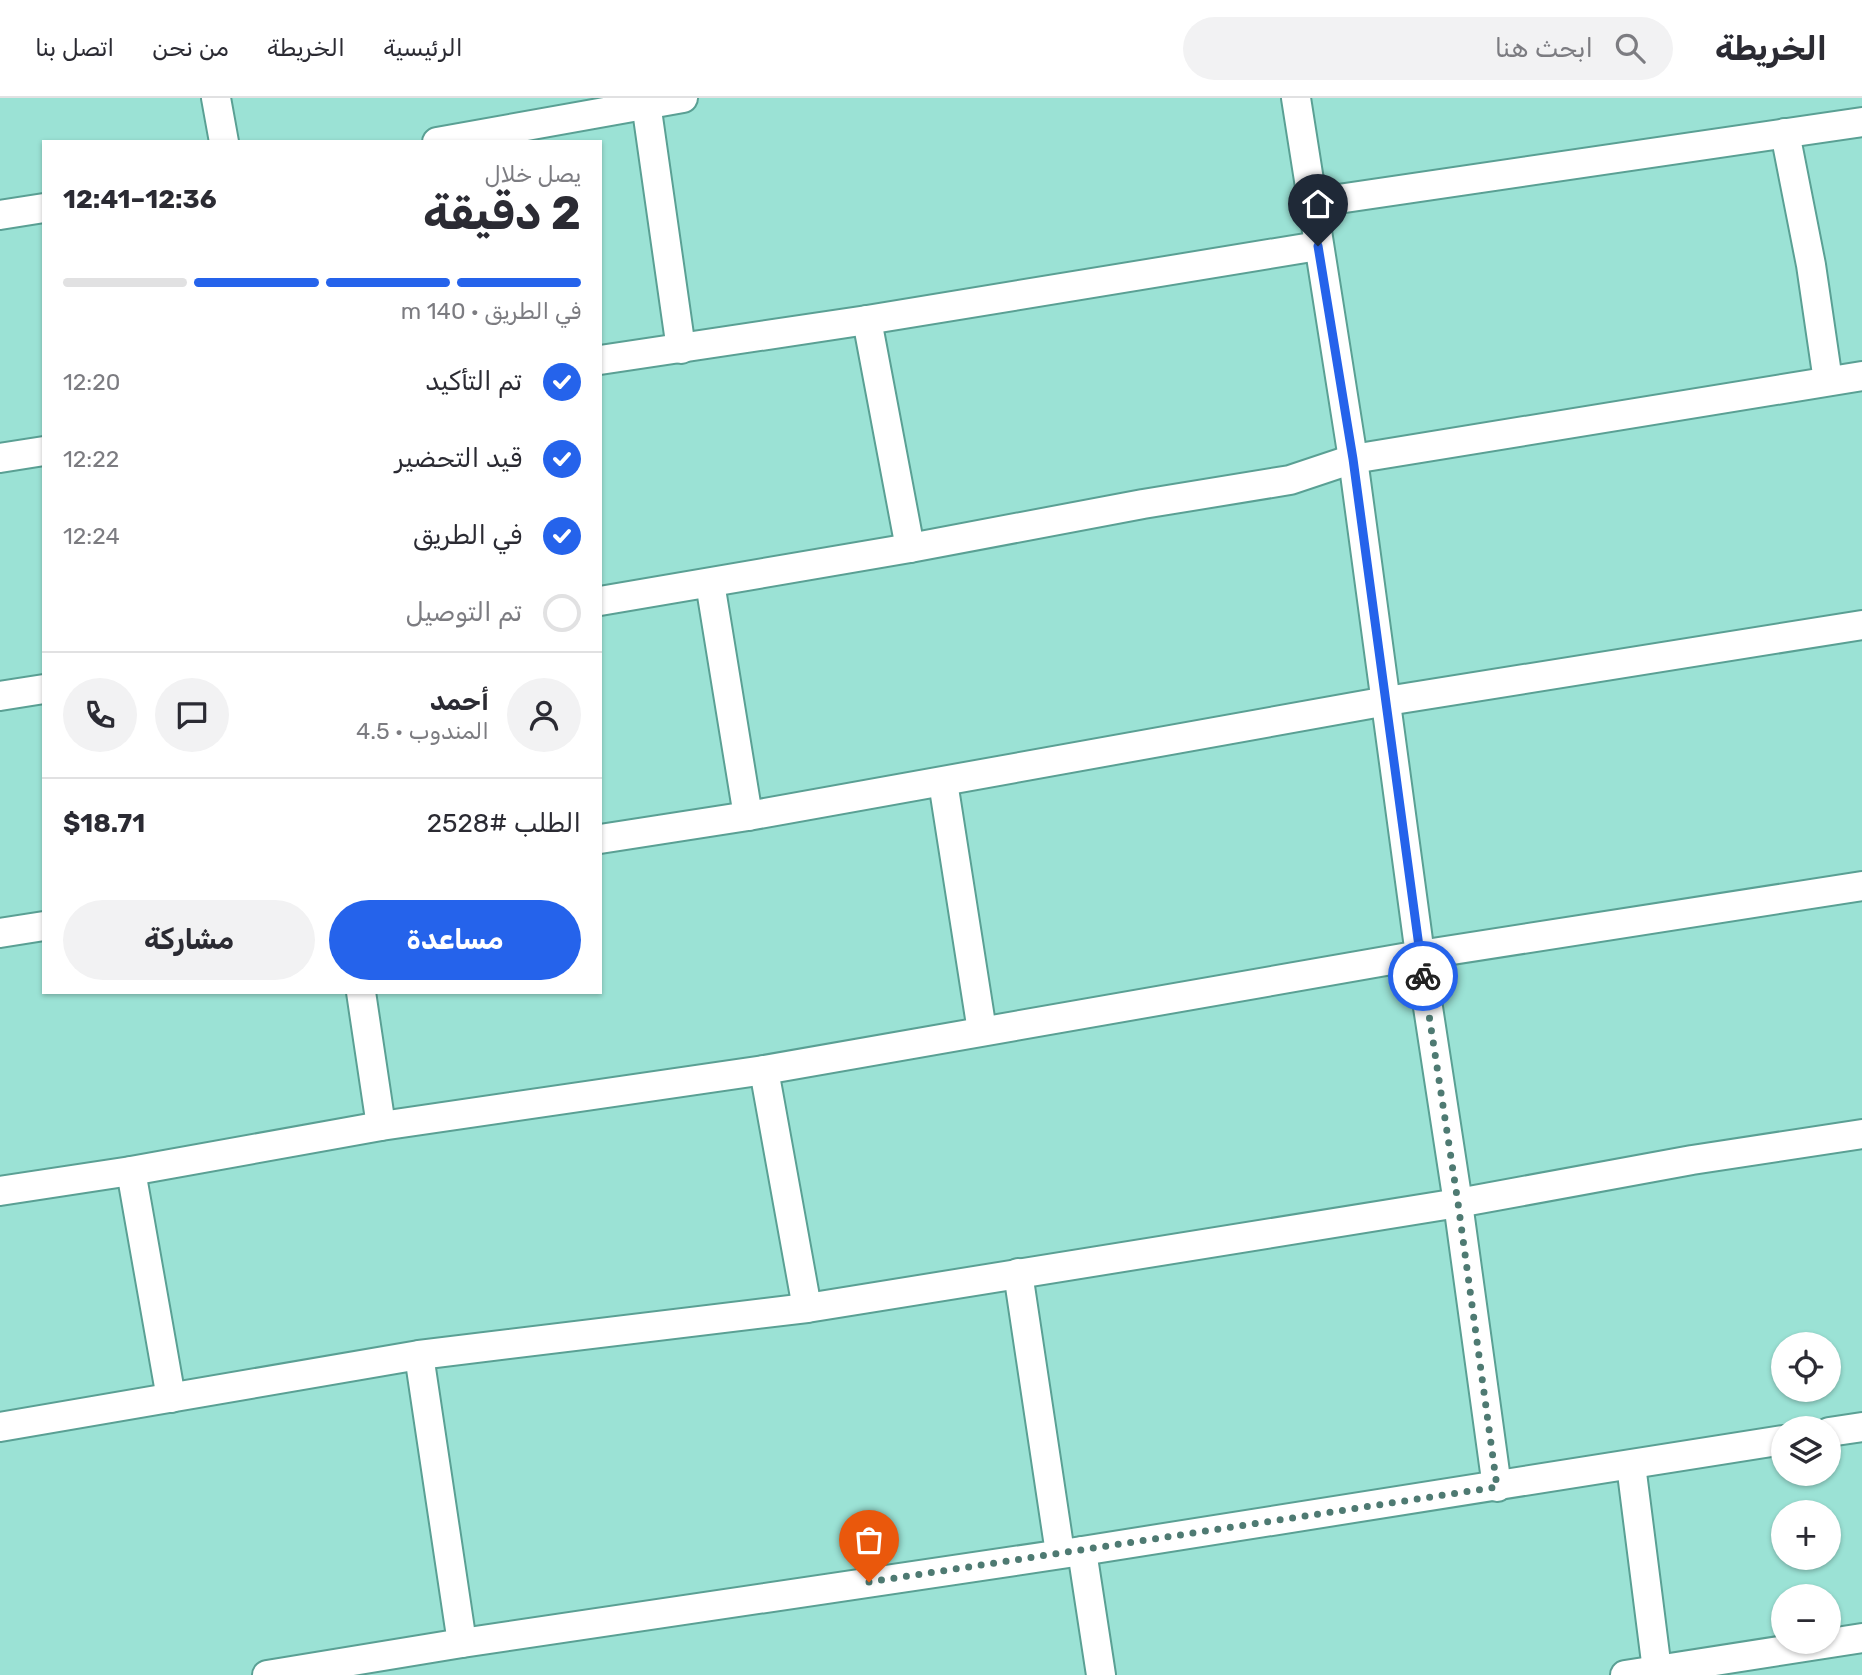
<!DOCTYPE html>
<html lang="ar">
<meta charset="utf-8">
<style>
body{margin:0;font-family:Rubik,Vazirmatn,sans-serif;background:#f2f2f3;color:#2b2b33;direction:rtl;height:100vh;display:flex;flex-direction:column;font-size:26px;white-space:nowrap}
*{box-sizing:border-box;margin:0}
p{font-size:23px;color:#7c7c81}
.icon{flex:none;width:38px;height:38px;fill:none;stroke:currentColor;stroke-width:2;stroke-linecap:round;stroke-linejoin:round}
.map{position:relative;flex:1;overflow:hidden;direction:ltr}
.details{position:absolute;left:42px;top:42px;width:560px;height:854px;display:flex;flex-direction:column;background:#fff;border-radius:0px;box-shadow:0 2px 5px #0004;direction:rtl}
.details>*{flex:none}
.tools{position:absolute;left:1771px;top:1234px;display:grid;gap:14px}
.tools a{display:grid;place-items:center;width:70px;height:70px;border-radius:50%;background:#fff;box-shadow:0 2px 5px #0004;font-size:35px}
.pin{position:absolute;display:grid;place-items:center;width:60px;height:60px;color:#fff;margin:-72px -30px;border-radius:50% 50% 50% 0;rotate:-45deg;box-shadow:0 0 7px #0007}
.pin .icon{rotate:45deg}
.courier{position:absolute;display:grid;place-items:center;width:70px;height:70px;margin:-35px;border:5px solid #2563eb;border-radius:50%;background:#fff;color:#222;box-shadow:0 2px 9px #0007}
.headline em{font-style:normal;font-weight:700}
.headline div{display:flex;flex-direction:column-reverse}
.headline{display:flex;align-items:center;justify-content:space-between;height:119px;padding:0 21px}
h1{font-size:46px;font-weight:700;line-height:52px}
.bar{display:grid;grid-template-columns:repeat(4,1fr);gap:10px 7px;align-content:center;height:84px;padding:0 21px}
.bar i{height:9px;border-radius:5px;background:#e1e1e2}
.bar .selected{background:#2563eb}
.bar p{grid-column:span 4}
.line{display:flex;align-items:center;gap:18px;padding:0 21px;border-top:2px solid #e1e1e2}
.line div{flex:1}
.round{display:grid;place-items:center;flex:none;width:74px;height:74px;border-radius:37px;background:#f2f2f3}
ol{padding:0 21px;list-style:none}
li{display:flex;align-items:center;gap:21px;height:77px}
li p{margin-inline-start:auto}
li .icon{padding:7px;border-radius:50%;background:#2563eb;color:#fff;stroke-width:4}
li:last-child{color:#7c7c81}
li i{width:38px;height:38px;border:4px solid #e1e1e2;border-radius:50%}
.cta{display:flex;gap:14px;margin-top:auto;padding:14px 21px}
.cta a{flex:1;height:80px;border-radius:42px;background:#2563eb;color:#fff;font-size:28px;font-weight:700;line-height:80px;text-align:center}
.cta a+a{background:#f2f2f3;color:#2b2b33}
header{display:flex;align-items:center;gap:42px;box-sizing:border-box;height:98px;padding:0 35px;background:#fff;border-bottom:2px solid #e1e1e2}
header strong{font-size:33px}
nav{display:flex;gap:38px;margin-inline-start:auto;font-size:24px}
.search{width:490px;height:63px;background:#f2f2f3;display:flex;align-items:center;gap:18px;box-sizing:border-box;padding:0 24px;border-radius:38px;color:#7c7c81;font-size:26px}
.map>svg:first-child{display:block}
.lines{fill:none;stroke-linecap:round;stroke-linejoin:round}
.minor-casing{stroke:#5aa094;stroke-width:32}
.minor{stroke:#fff;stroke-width:28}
.done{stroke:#4e7a72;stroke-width:7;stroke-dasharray:0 12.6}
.route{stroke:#2563eb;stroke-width:9}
</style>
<header>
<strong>الخريطة</strong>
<div class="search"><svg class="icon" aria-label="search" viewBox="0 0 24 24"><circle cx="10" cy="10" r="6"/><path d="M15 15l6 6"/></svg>ابحث هنا</div>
<nav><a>الرئيسية</a><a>الخريطة</a><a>من نحن</a><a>اتصل بنا</a></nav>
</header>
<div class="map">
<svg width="1862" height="1577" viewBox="0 0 1862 1577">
<rect width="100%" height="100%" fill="#9be2d5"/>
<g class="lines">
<g class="minor-casing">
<g id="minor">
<path d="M216,0L224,44"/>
<path d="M1296,0L1353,361L1420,857L1458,1105L1497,1389"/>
<path d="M646,5L681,251"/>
<path d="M1785,35L1811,167L1828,283"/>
<path d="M437,44L683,0"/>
<path d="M1311,105L1862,24"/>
<path d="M0,117L44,110"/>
<path d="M867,222L910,450"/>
<path d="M600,262L867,222L1318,148"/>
<path d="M0,360L44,353"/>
<path d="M710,485L748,718"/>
<path d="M600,503L910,450L1143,406L1290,382L1353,361L1862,278"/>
<path d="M0,598L44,591"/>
<path d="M943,684L982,933"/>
<path d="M600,741L748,718L1387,603L1862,527"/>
<path d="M0,835L44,828"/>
<path d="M361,894L381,1028"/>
<path d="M764,972L807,1210"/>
<path d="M131,1073L171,1300"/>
<path d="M0,1093L131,1073L381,1028L764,972L1420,857L1862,788"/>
<path d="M1018,1175L1060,1455"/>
<path d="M419,1257L462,1545"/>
<path d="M0,1329L419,1257L807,1210L1458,1105L1692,1062L1862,1036"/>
<path d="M1829,1334L1862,1329"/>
<path d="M1631,1367L1657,1572"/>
<path d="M1082,1453L1101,1577"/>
<path d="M267,1577L462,1545L1082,1453L1783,1342"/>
<path d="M1625,1577L1862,1540"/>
</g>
</g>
<use href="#minor" class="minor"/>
</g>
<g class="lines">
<path class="done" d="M869,1484L1497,1389L1458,1105L1423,878"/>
<path class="route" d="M1318,148L1353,361L1423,878"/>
</g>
</svg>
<div class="tools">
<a><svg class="icon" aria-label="locate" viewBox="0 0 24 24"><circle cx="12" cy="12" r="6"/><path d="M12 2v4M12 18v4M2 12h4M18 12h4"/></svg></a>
<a><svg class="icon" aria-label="layers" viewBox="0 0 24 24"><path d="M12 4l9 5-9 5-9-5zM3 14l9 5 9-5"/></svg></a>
<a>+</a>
<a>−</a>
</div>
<div class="pin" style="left:869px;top:1484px;background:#ea580c"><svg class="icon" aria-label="bag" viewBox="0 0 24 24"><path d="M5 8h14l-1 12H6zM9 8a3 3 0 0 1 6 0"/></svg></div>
<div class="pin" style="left:1318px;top:148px;background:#1f2937"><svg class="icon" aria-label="home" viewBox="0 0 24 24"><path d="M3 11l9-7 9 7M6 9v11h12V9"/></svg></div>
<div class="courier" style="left:1423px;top:878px"><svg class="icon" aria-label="bike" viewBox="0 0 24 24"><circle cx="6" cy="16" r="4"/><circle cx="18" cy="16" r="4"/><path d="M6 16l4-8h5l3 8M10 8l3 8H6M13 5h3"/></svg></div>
<section class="details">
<div class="headline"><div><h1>2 دقيقة</h1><p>يصل خلال</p></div><em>12:36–12:41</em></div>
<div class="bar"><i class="selected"></i><i class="selected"></i><i class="selected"></i><i></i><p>في الطريق · 140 m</p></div>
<ol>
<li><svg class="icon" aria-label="check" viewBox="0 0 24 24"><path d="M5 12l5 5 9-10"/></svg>تم التأكيد<p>12:20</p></li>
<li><svg class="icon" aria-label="check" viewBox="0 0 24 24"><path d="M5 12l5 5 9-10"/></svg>قيد التحضير<p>12:22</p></li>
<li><svg class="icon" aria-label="check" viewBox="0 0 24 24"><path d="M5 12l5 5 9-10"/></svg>في الطريق<p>12:24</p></li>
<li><i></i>تم التوصيل</li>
</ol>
<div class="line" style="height:126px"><a class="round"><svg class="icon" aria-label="person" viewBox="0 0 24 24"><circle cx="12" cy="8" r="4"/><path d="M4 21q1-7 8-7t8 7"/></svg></a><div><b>أحمد</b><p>المندوب · 4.5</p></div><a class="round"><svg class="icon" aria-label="chat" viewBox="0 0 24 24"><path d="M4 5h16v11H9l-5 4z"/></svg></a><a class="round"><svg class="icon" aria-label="phone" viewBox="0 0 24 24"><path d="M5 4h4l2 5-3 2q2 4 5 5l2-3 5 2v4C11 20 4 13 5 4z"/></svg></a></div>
<div class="line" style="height:91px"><div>الطلب #2528</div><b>$18.71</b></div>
<div class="cta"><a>مساعدة</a><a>مشاركة</a></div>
</section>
</div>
